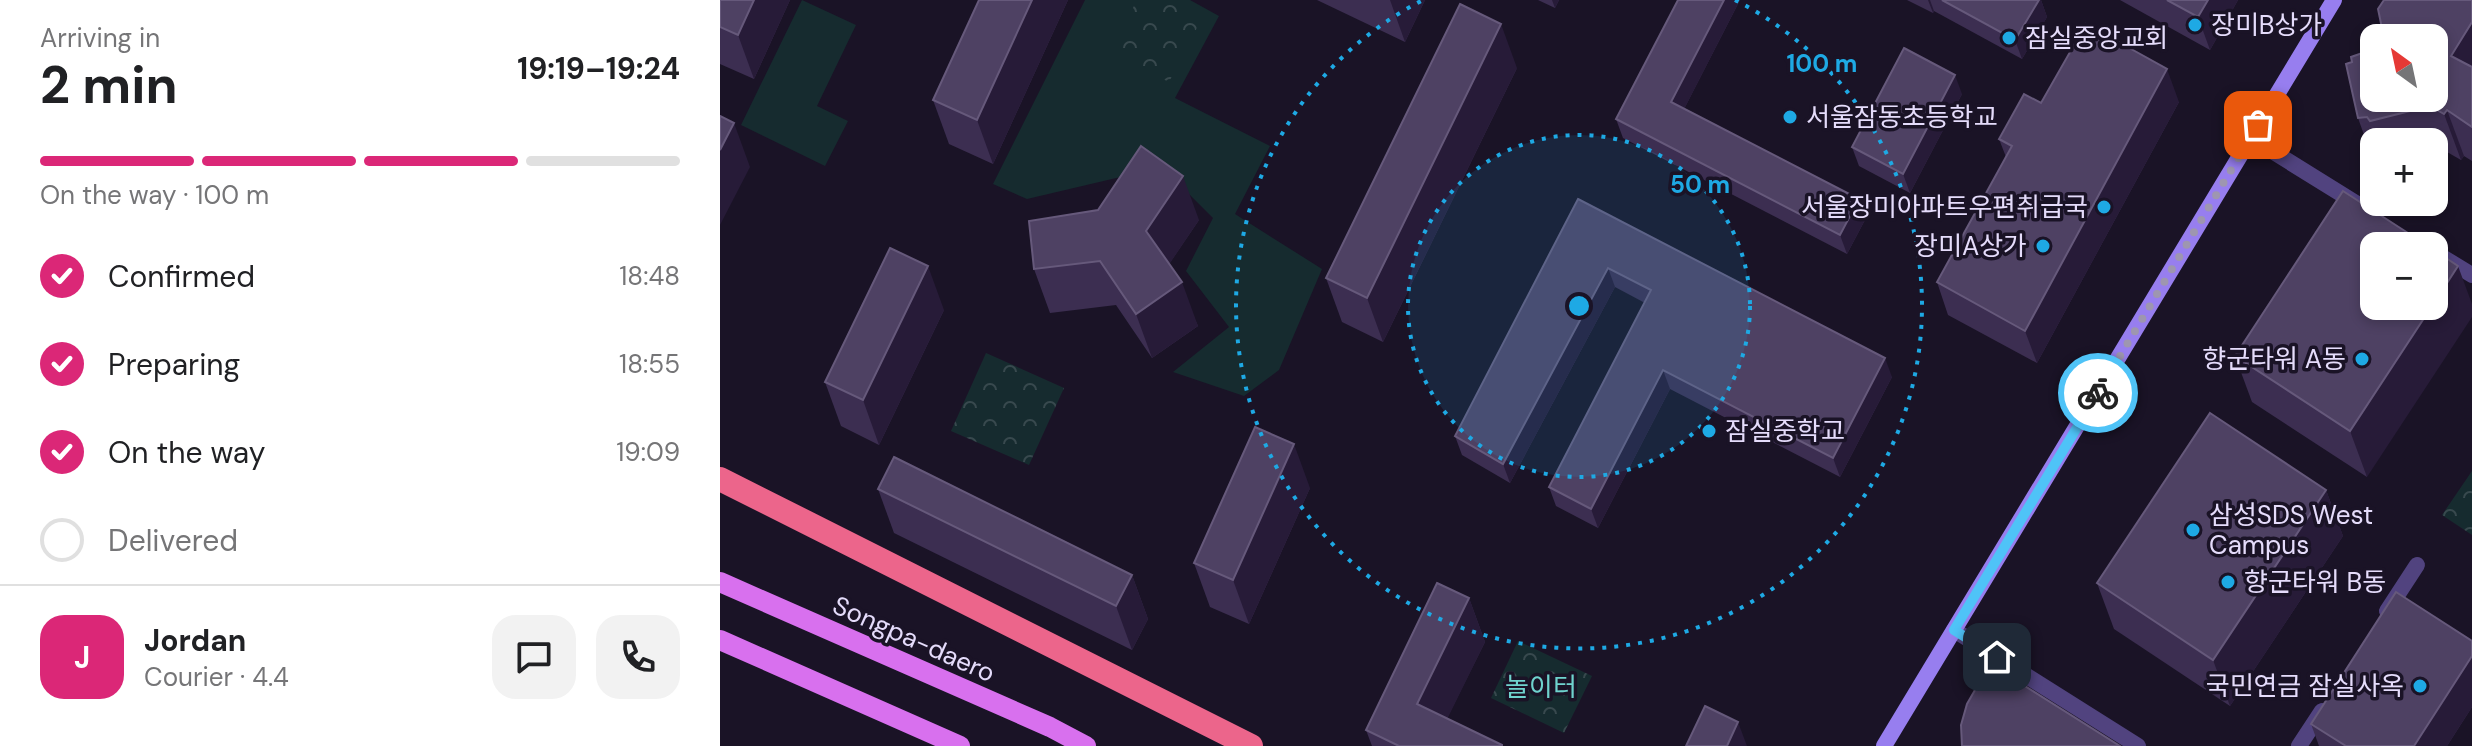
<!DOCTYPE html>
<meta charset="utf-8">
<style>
body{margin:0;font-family:"DM Sans","Noto Sans KR",sans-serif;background:#f2f2f2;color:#202124;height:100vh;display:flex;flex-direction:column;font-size:30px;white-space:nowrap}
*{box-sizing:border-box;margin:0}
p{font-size:26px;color:#757577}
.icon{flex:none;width:44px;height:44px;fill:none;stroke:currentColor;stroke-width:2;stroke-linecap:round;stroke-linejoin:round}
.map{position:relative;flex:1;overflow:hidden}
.panel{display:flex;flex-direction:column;background:#fff;width:720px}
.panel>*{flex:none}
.needle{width:52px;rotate:327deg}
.buttons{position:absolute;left:1640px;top:24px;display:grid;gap:16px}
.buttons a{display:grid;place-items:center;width:88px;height:88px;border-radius:16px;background:#fff;box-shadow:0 4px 12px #0003;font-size:40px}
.pin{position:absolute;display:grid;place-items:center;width:68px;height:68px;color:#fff;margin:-34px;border-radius:16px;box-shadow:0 4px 12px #0006}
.courier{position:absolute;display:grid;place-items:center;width:80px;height:80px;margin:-40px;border:6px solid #4fc3f7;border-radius:50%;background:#fff;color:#222;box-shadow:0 2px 10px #0007}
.overview em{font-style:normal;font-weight:700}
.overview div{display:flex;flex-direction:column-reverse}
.overview{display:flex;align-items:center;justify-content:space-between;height:136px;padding:0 40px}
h1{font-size:52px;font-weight:700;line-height:60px}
.bar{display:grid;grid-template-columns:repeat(4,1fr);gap:12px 8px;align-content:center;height:96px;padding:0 40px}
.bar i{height:10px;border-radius:6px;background:#e0e0e0}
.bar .current{background:#db2777}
.bar p{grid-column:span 4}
.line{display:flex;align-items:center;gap:20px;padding:0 40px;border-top:2px solid #e0e0e0}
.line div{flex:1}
.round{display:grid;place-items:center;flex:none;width:84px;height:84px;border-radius:24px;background:#f2f2f2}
ol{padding:0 40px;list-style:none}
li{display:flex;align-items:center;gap:24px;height:88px}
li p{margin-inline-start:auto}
li .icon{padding:8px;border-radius:50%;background:#db2777;color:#fff;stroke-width:4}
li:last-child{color:#757577}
li i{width:44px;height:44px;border:4px solid #e0e0e0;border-radius:50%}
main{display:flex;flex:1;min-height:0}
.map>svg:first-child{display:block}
.green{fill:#162b2f}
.forest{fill:url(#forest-crowns)}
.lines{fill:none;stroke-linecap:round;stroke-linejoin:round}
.street{stroke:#51437f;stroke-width:16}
.secondary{stroke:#977eef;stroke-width:16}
.primary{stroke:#d870ee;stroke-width:20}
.highway{stroke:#ec658b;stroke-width:24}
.wall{fill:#3c2e51}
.shaded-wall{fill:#271b38}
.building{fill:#4e4163;stroke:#66597b;stroke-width:2}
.done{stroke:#9e96b0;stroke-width:8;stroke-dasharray:0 14.4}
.route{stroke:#4fc3f7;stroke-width:10}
.ring{fill:none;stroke:#1ea9e4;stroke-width:4;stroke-dasharray:4 8}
.poi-dot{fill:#1ea9e4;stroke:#1a1326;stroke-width:3}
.labels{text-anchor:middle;stroke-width:7;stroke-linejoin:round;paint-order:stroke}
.poi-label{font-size:26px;fill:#e5dcfb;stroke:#1a1326;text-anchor:start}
.street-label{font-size:26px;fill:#e5dcfb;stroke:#1a1326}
.park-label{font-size:26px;fill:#6fd3ce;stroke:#1a1326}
.centre{fill:#1ea9e4;stroke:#1a1326;stroke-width:4}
.ring-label{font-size:24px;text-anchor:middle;font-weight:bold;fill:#1ea9e4;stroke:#1a1326;stroke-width:7;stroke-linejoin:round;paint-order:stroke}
</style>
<main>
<section class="panel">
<div class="overview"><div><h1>2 min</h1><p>Arriving in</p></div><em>19:19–19:24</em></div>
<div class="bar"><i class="current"></i><i class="current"></i><i class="current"></i><i></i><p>On the way · 100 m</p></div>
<ol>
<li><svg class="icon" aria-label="check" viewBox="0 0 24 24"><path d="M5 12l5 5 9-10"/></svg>Confirmed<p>18:48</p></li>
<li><svg class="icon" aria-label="check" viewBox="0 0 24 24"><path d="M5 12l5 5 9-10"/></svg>Preparing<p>18:55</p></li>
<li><svg class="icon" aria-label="check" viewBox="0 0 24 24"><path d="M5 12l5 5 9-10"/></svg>On the way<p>19:09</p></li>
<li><i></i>Delivered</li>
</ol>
<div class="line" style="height:144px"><b class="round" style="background:#db2777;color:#fff">J</b><div><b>Jordan</b><p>Courier · 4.4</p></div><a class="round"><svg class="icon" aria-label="chat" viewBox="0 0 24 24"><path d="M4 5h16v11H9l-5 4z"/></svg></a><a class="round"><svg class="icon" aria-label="phone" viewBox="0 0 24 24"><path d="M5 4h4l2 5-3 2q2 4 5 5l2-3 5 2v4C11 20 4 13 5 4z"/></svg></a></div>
</section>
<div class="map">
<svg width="1752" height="746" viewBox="0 0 1752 746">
<defs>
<pattern id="forest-crowns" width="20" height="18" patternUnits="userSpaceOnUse" patternTransform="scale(2)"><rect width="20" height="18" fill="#162b2f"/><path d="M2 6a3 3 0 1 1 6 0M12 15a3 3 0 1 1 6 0" fill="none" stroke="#38494e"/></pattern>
</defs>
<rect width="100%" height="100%" fill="#1a1326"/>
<g class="green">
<path d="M82,0L136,25L97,106L128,121L105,166L21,125Z"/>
<path d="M365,0H470L499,16L455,98L550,146L515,214L602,269L559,370L524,396L453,372L509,327L466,271L493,218L469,194L426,171L307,199L273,184Z"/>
</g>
<g class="forest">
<path d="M417,0H446L482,18L449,82L390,53Z"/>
<path d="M266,353L344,388L309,465L231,431Z"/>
<path d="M1752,471V535L1722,515Z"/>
<path d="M798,641L872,676L844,733L771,698Z"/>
</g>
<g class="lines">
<g class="street">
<path d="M1531,138L1639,205"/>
<path d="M1714,252L1752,275"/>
<path d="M1667,611L1697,565"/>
<path d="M1234,630L1418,746"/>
<path d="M1579,746L1602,711"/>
</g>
<path class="secondary" d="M1164,746L1614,0"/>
<g class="primary">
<path d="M0,582L330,727L366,746"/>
<path d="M0,640L240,746"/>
</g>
<path class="highway" d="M0,479L531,746"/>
</g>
<g class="wall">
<path d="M0,0H70L34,79L0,64Z"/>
<path d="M259,0H348L273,164L229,144L213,100Z"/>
<path d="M597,0H705L685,42Z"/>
<path d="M818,0H839L835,8Z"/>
<path d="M1020,0L964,109L1146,218L1127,254L903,138L896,119Z"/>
<path d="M1187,0H1321L1327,17L1302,59L1214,11L1213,13Z"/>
<path d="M1400,0H1518L1490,50Z"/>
<path d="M1752,0V161L1744,156L1741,160L1727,152L1714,155V142H1654V163L1638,118L1714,98Z"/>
<path d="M797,68L663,342L622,322L606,278Z"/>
<path d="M1242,94L1190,193L1139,166L1132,147Z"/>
<path d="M1459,102L1317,363L1228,315L1217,282L1286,157L1279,139L1321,103Z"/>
<path d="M1623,191L1647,477L1532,402L1515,356Z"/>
<path d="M858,199L1172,377L1120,477L950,389L878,528L836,506L829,487L925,303L895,287L790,483L742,455L735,436Z"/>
<path d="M479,220L449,264L478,326L432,358L396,305L330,313L314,269Z"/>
<path d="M224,310L159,445L121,426L105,382Z"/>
<path d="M590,488L529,624L490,607L474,563Z"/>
<path d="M158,489L412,575L428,619L412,650L174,533Z"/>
<path d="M1606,490L1623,536L1510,706L1394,629L1377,583Z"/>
<path d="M749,598L765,642L727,718L783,746H652L646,730Z"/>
<path d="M1752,641V707L1727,746H1599L1591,724Z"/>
</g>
<g class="shaded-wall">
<path d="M34,0H70L34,79L18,35Z"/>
<path d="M312,0H348L273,164L257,120Z"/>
<path d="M670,0H705L685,42Z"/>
<path d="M832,0H839L835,8Z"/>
<path d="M1004,0H1020L958,121L951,102Z"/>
<path d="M1208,0H1210L1214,11L1213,13Z"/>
<path d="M1319,0H1321L1327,17L1302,59L1295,40Z"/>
<path d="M1488,0H1518L1490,50L1478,17Z"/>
<path d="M1752,22V95L1731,56Z"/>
<path d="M781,24L797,68L663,342L647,298Z"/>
<path d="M1447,69L1459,102L1317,363L1305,331Z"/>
<path d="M1235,75L1242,94L1190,193L1183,174Z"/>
<path d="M1727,110L1744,156L1741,160L1724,114Z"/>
<path d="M14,123L30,167L0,225V150Z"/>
<path d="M463,176L479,220L442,275L426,231Z"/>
<path d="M1139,199L1146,218L1127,254L1120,235Z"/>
<path d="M208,266L224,310L159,445L143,400Z"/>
<path d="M1738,266L1752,304V317L1647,477L1630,431L1712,306H1714V303Z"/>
<path d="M888,268L895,287L790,483L783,464Z"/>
<path d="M462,282L478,326L432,358L416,314Z"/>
<path d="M1165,358L1172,377L1120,477L1113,458Z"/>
<path d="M943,370L950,389L878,528L871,509Z"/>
<path d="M574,444L590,488L529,624L513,580Z"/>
<path d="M1606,490L1623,536L1510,706L1493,660Z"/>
<path d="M412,575L428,619L412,650L396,606Z"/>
<path d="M749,598L765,642L714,746L697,704Z"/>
<path d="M1752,656V707L1727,746H1694Z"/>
<path d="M1018,722L1027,746H1007Z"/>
</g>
<g class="building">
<path d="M0,0H34L18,35L0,27Z"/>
<path d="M259,0H312L257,120L213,100Z"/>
<path d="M958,0H1004L951,102L1139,199L1120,235L896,119Z"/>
<path d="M1222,0H1319L1295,40Z"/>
<path d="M1447,0H1488L1478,17Z"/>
<path d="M1664,0H1752V22L1731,56L1752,67V127L1727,110L1724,114L1710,106L1650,121L1647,117L1638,118L1626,64L1632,62L1631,57L1654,49V98H1714V38H1664L1658,9Z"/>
<path d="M740,4L781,24L647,298L606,278Z"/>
<path d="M1366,24L1447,69L1305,331L1217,282L1292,146L1279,139L1304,94L1321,103Z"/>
<path d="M1184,48L1235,75L1183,174L1132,147Z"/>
<path d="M0,116L14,123L0,150Z"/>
<path d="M421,146L463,176L426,231L462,282L416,314L380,261L314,269L309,221L378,210Z"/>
<path d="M1623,191L1708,246H1654V306H1712L1630,431L1515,356Z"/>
<path d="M858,199L1165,358L1113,458L943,370L871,509L829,487L931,290L888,268L783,464L735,436Z"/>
<path d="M170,248L208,266L143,400L105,382Z"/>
<path d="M1714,250L1738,266L1714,303Z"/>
<path d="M1490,413L1606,490L1493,660L1377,583Z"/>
<path d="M535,427L574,444L513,580L474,563Z"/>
<path d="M174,457L412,575L396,606L158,489Z"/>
<path d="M717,583L749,598L697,704L782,745V746H679L646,730Z"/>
<path d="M1676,592L1752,641V656L1694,746H1626L1591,724Z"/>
<path d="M1270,664L1400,746H1242L1241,725L1247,704Z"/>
<path d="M985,706L1018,722L1007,746H966Z"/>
</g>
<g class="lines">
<path class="done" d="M1378,393L1538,125"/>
<path class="route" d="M1277,657L1234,630L1378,393"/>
</g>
<circle cx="859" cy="306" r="171" fill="#1ea9e4" fill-opacity=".12"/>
<g class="ring">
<circle cx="859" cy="306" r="171"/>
<path d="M1015 0A343 343 0 1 1 703 0"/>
</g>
<g class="poi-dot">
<circle cx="1475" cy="25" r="8"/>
<circle cx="1289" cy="38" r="8"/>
<circle cx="1070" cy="117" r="8"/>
<circle cx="1384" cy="207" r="8"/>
<circle cx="1323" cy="246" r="8"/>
<circle cx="1642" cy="359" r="8"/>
<circle cx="989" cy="431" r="8"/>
<circle cx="1473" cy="530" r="8"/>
<circle cx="1508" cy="582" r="8"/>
<circle cx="1700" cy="686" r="8"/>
</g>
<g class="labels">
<g class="poi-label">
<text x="1491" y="34">장미B상가</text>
<text x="1305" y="47">잠실중앙교회</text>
<text x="1086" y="126">서울잠동초등학교</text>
<text x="1368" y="216" text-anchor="end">서울장미아파트우편취급국</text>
<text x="1307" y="255" text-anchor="end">장미A상가</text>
<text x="1626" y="368" text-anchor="end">향군타워 A동</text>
<text x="1005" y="440">잠실중학교</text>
<text x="1489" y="524">삼성SDS West<tspan x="1489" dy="30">Campus</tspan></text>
<text x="1524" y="591">향군타워 B동</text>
<text x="1684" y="695" text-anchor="end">국민연금 잠실사옥</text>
</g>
<g class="street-label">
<text transform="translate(194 639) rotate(24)" y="9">Songpa-daero</text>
</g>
<g class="park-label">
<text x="821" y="696">놀이터</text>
</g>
</g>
<circle cx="859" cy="306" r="12" class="centre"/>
<g class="ring-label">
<text x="1102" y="72">100 m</text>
<text x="980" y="193">50 m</text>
</g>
</svg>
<div class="buttons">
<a><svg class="needle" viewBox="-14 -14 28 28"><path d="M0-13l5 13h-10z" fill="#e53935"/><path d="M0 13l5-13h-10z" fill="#757577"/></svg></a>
<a>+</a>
<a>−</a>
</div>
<div class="pin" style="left:1538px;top:125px;background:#ea580c"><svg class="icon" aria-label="bag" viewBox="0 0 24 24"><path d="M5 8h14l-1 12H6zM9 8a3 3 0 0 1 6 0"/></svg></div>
<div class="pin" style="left:1277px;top:657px;background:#1f2937"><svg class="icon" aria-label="home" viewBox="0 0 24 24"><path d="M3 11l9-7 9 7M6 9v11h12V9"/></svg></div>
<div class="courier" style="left:1378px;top:393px"><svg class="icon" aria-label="bike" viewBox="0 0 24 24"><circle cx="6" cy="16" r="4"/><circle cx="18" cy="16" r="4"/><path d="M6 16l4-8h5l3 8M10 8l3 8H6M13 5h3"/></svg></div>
</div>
</main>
